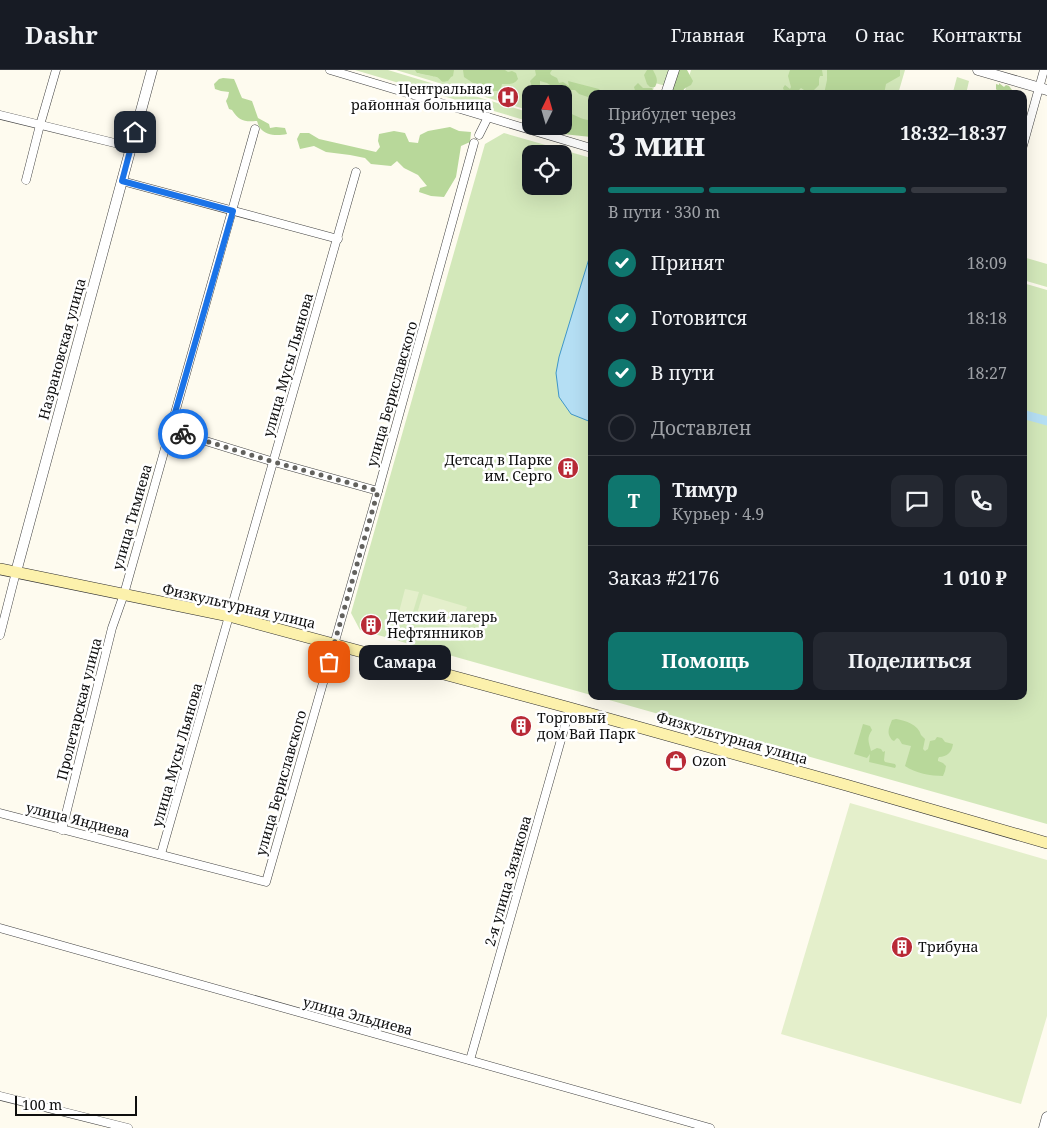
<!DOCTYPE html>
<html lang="ru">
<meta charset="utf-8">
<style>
body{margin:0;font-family:"Noto Serif",serif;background:#242831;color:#f1f3f6;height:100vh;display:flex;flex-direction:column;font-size:19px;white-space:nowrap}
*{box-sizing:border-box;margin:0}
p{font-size:16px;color:#9ea1a6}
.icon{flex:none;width:28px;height:28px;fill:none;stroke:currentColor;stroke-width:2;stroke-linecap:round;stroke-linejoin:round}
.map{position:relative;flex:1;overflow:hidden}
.drawer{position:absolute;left:588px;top:20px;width:439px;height:610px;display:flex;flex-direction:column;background:#171b24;border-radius:10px;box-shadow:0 5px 20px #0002}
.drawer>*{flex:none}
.needle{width:32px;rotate:5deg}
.tools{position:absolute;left:522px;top:15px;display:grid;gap:10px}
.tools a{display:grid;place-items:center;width:50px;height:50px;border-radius:10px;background:#171b24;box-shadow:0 5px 20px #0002;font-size:25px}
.scale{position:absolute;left:15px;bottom:12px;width:122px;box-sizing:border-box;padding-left:5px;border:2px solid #0e0e0e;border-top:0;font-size:14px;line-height:18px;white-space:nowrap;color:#0e0e0e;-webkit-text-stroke:4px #fff;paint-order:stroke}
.pin{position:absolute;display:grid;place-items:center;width:42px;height:42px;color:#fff;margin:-21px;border-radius:10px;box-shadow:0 2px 8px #0006}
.courier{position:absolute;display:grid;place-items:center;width:50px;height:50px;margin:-25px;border:4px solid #1a73e8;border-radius:50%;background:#fff;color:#222;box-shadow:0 1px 6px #0007}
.bubble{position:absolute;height:35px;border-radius:10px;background:#171b24;box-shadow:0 5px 20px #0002;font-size:16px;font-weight:700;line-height:35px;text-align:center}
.headline em{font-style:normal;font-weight:700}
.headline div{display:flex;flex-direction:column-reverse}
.headline{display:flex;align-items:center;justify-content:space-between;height:85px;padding:0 20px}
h1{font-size:32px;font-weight:700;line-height:38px}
.bar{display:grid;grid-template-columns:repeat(4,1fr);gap:8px 5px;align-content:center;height:60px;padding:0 20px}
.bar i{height:6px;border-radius:4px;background:#363941}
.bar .active{background:#0f766e}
.bar p{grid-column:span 4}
.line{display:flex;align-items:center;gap:12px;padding:0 20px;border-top:1px solid #363941}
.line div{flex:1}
.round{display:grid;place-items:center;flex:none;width:52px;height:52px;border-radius:10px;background:#242831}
ol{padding:0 20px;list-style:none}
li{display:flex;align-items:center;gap:15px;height:55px}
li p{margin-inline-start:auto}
li .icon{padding:5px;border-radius:50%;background:#0f766e;color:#fff;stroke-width:4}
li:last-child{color:#9ea1a6}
li i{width:28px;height:28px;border:2px solid #363941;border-radius:50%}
.button{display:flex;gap:10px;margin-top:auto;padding:10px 20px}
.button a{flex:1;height:58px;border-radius:10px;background:#0f766e;color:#fff;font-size:20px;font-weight:700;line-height:58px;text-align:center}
.button a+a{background:#242831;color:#f1f3f6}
header{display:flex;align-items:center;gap:30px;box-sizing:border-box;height:70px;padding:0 25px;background:#171b24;border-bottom:1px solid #363941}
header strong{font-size:24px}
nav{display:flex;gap:28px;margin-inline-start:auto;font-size:18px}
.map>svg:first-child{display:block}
.green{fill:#d3e8ba;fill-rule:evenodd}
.forest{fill:#b8d89a}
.pitch{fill:#e4efcb}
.water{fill:#b5dff4;stroke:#3f96c8}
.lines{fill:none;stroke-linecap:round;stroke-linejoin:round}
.canal{stroke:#b5dff4;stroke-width:9}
.minor-casing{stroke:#414141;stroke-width:9}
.tertiary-casing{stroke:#414141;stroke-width:11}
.secondary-casing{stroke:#303030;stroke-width:12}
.minor{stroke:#fff;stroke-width:8}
.tertiary{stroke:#fff;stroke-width:10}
.secondary{stroke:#fcf1ac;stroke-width:11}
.done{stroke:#62615d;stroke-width:5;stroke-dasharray:0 9}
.route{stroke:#1a73e8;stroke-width:6}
.labels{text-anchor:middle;stroke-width:5;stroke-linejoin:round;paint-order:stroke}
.poi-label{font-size:14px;fill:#0e0e0e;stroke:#fff;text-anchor:start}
.street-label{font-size:14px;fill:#0e0e0e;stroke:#fff}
</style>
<header>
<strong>Dashr</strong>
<nav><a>Главная</a><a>Карта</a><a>О нас</a><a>Контакты</a></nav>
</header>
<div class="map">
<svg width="1047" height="1058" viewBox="0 0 1047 1058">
<rect width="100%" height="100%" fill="#fefbef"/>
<g class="green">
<path d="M355,0H388L531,43V52Z"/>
<path d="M396,0H671L666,16L655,13L652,24H591V59L564,50V24H531V41Z"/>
<path d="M691,0H905L898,24H684Z"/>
<path d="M957,7L969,11L966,24H949L950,21L953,22Z"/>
<path d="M504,63L591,88V625L360,560L351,543L485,74ZM531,84H564V116H531Z"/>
<path d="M1023,187L1047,194V217L1023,210Z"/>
<path d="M1023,213L1047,220V754L595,626H1022Z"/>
</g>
<g class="forest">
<path d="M415,0H454L453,6L451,7L448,11C440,13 443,11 437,7C436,7 419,3 417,3Z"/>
<path d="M463,0H505L508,2L512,1L516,3L518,9C514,15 508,14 502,14L501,18L498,21H493L490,18L482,19L464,7Z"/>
<path d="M535,0H552L550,3L551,5L557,8L559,13L563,12L569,16L568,11L599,19L601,22V24H591V25H589L588,27L579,24L575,20H570L569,28H564V24H554L553,17L547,13L540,11V19L532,17L530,11L536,5Z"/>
<path d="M647,0H653C656,6 659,10 655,17H650L647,14L644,5Z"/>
<path d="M678,0H687L693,11L691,15C687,17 683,18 682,24H670Z"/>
<path d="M790,0H822L823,6H820L819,9V15L813,21L807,22L801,18L798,21L799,24H785L783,18L785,15L790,19L791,17L788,6Z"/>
<path d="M827,0H900V6L886,14L884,24H858L857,21H847L846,24H824L827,10Z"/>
<path d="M223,8L234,9C237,15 239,22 242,28L252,31L258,48L269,54L270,58L276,57L285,58L287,64C278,66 266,66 260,58C258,56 258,53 257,51C244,52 239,51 232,40L229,39L226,31L228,27L229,22L221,21L215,19L214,14L219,9Z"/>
<path d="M638,13L643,18H652L654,24H636L634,17Z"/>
<path d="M999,13L1004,17L1006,15L1009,16L1012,20H1016L1018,23L1003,24L999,20L998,22L996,19V14L999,15Z"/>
<path d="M564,41C572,43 583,51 591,50V67L563,64C558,57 550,59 543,56H564Z"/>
<path d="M450,57L459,61L471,62L470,72L461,76L456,107L444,127L431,126L419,122L420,118L427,116L418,105L404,98L397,91L391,96L371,94L365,88L350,85L326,82L314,76L300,79L297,69L300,63H309L319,69L376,82L380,77L378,71L379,64L394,61L405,63L409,72L418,73L420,65L428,61Z"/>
<path d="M896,649C906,651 918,654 921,665L925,669L923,679L925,681L928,679L930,671L935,670L937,667L942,668L945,672L953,674C952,682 947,687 939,687L938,689V691L943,693L946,696L945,701L943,706C931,706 915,703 905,696L911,676L902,674L899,669L897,668L894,671L892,670C886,663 889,658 892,650Z"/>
<path d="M863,654L870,656L872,660C866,669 869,672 871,681L877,678L881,679L883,682L885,681L884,690L885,692L895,694L896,696L895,698L869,692L870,684L867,688L854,684Z"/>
</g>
<g class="pitch">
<path d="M405,519L419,522L412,545L399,542Z"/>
<path d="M423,524L467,537L460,560L416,547Z"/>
<path d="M850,733L1047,790V946L1021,1034L781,964Z"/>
</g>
<path class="water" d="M591,182V352L571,344L559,327L556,303L559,287Z"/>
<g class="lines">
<path class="canal" d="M1022,344L1047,351"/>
<g class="minor-casing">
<g id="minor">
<path d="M330,0L591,78"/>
<path d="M0,45L131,77"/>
<path d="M479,65L488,47"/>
<path d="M1022,79L1044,0"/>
<path d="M26,110L40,55L56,0"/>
<path d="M122,111L338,169"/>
<path d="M170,360L274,392L378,421"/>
<path d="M0,565L16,502"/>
<path d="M0,743L266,812L378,421L474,73"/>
<path d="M62,760L112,558L124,524L255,59"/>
<path d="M161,784L356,102"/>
<path d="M0,858L710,1058"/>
<path d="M470,990L570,638"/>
<path d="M0,1026L128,1058"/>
</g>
</g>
<g class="tertiary-casing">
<g id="tertiary">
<path d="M978,0L1047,20"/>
<path d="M666,24L674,0"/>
<path d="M16,502L152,0"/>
<path d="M1044,1058L1047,1047"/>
</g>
</g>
<g class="secondary-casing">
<path id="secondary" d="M0,499L229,546L570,638L846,715L1047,773"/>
</g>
<use href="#minor" class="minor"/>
<use href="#tertiary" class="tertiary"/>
<use href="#secondary" class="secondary"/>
</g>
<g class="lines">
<path class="done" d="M183,364L274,392L378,421L329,592"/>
<path class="route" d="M135,62L122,111L233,141L170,360L183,364"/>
</g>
<defs>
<g id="hospital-disc" transform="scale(1.125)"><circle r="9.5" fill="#b92a36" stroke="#fff"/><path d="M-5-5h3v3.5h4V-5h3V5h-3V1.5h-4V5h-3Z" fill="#fff"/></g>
<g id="building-disc" transform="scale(1.125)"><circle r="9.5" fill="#b92a36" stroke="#fff"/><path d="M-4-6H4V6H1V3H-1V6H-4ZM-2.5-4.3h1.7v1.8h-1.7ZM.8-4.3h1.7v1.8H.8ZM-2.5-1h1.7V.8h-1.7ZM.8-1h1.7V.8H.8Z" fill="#fff"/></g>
<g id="shop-disc" transform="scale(1.125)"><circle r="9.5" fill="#b92a36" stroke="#fff"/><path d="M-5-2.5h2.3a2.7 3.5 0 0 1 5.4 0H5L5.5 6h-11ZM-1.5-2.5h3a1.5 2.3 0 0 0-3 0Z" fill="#fff"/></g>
</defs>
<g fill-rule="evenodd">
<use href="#hospital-disc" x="508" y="27"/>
<use href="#building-disc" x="568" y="398"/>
<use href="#building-disc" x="371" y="555"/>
<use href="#building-disc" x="521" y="656"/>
<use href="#shop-disc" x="676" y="691"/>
<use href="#building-disc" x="902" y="877"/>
</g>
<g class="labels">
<g class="poi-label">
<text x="492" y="24" text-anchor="end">Центральная<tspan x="492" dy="16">районная больница</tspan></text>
<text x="552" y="395" text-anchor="end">Детсад в Парке<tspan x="552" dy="16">им. Серго</tspan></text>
<text x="387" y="552">Детский лагерь<tspan x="387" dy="16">Нефтянников</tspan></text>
<text x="537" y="653">Торговый<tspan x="537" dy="16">дом Вай Парк</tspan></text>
<text x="692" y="696">Ozon</text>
<text x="918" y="882">Трибуна</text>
</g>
<g class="street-label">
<text transform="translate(62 279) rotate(-75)" y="5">Назрановская улица</text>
<text transform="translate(288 295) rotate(-74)" y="5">улица Мусы Льянова</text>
<text transform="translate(392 324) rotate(-74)" y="5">улица Бериславского</text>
<text transform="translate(132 447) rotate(-74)" y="5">улица Тимиева</text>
<text transform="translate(239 536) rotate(13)" y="5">Физкультурная улица</text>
<text transform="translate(79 639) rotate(-76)" y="5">Пролетарская улица</text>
<text transform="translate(732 668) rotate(16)" y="5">Физкультурная улица</text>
<text transform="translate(177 685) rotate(-74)" y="5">улица Мусы Льянова</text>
<text transform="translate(281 713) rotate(-74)" y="5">улица Бериславского</text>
<text transform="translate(78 750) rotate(14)" y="5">улица Яндиева</text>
<text transform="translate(508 811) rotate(-74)" y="5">2-я улица Зязикова</text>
<text transform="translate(358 946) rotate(15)" y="5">улица Эльдиева</text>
</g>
</g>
</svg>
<div class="tools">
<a><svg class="needle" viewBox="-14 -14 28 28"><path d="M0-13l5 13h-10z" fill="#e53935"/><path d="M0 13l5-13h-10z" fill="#9ea1a6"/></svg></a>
<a><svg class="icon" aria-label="locate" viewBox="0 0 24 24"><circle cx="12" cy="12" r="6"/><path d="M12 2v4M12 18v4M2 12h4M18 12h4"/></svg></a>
</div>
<div class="scale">100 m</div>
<div class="pin" style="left:329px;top:592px;background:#ea580c"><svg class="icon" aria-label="bag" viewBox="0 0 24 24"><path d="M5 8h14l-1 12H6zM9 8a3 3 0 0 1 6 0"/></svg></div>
<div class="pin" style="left:135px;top:62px;background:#1f2937"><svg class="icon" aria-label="home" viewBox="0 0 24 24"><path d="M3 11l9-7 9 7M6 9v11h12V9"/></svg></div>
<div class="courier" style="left:183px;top:364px"><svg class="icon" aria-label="bike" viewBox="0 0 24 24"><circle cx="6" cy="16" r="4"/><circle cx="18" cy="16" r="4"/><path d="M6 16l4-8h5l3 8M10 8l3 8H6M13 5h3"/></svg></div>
<div class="bubble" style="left:359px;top:575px;width:92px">Самара</div>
<section class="drawer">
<div class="headline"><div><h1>3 мин</h1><p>Прибудет через</p></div><em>18:32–18:37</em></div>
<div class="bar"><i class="active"></i><i class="active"></i><i class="active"></i><i></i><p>В пути · 330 m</p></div>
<ol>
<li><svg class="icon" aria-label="check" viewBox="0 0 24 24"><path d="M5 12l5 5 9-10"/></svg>Принят<p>18:09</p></li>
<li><svg class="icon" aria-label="check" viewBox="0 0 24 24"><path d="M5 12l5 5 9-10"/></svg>Готовится<p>18:18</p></li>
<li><svg class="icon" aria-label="check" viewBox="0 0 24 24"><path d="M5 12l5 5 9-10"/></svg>В пути<p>18:27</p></li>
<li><i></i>Доставлен</li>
</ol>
<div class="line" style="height:90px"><b class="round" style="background:#0f766e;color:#fff">Т</b><div><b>Тимур</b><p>Курьер · 4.9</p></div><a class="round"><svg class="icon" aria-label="chat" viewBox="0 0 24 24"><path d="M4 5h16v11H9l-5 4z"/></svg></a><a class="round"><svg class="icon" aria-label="phone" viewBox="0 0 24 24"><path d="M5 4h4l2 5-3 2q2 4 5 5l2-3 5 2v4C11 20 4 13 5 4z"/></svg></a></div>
<div class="line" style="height:65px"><div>Заказ #2176</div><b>1 010 ₽</b></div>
<div class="button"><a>Помощь</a><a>Поделиться</a></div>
</section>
</div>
